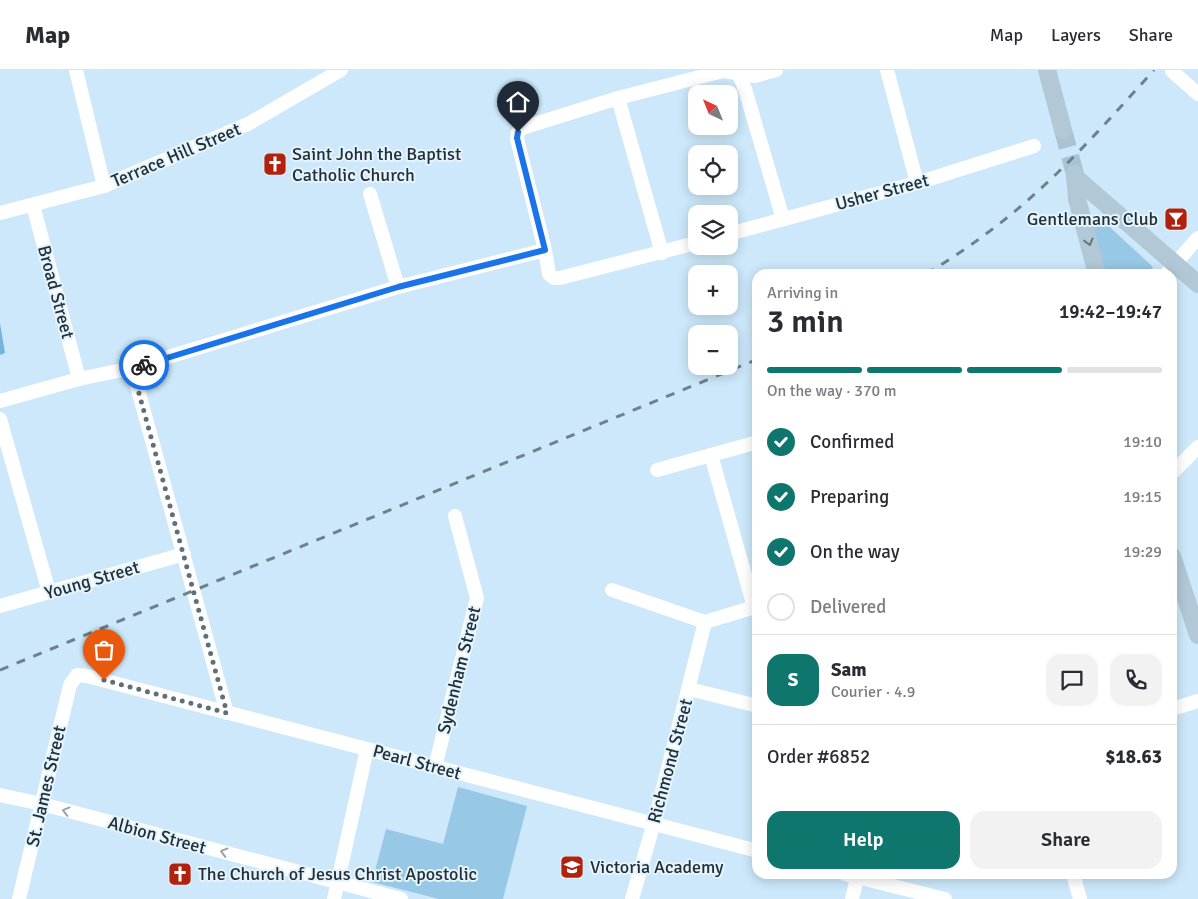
<!DOCTYPE html>
<meta charset="utf-8">
<style>
body{margin:0;font-family:Signika,sans-serif;background:#f2f2f3;color:#2b2b33;height:100vh;display:flex;flex-direction:column;font-size:19px;white-space:nowrap}
*{box-sizing:border-box;margin:0}
p{font-size:16px;color:#7c7c81}
.icon{flex:none;width:28px;height:28px;fill:none;stroke:currentColor;stroke-width:2;stroke-linecap:round;stroke-linejoin:round}
.map{position:relative;flex:1;overflow:hidden}
.drawer{position:absolute;left:752px;top:199px;width:425px;height:610px;display:flex;flex-direction:column;background:#fff;border-radius:15px;box-shadow:0 2px 12px #0003}
.drawer>*{flex:none}
.needle{width:32px;rotate:317deg}
.tools{position:absolute;left:688px;top:15px;display:grid;gap:10px}
.tools a{display:grid;place-items:center;width:50px;height:50px;border-radius:10px;background:#fff;box-shadow:0 2px 12px #0003;font-size:25px}
.pin{position:absolute;display:grid;place-items:center;width:42px;height:42px;color:#fff;margin:-51px -21px;border-radius:50% 50% 50% 0;rotate:-45deg;box-shadow:0 0 5px #0007}
.pin .icon{rotate:45deg}
.courier{position:absolute;display:grid;place-items:center;width:50px;height:50px;margin:-25px;border:4px solid #1a73e8;border-radius:50%;background:#fff;color:#222;box-shadow:0 1px 6px #0007}
.overview em{font-style:normal;font-weight:600}
.overview div{display:flex;flex-direction:column-reverse}
.overview{display:flex;align-items:center;justify-content:space-between;height:85px;padding:0 15px}
h1{font-size:32px;font-weight:600;line-height:38px}
.bar{display:grid;grid-template-columns:repeat(4,1fr);gap:8px 5px;align-content:center;height:60px;padding:0 15px}
.bar i{height:6px;border-radius:4px;background:#e1e1e2}
.bar .selected{background:#0f766e}
.bar p{grid-column:span 4}
.line{display:flex;align-items:center;gap:12px;padding:0 15px;border-top:1px solid #e1e1e2}
.line div{flex:1}
.round{display:grid;place-items:center;flex:none;width:52px;height:52px;border-radius:15px;background:#f2f2f3}
ol{padding:0 15px;list-style:none}
li{display:flex;align-items:center;gap:15px;height:55px}
li p{margin-inline-start:auto}
li .icon{padding:5px;border-radius:50%;background:#0f766e;color:#fff;stroke-width:4}
li:last-child{color:#7c7c81}
li i{width:28px;height:28px;border:2px solid #e1e1e2;border-radius:50%}
.action{display:flex;gap:10px;margin-top:auto;padding:10px 15px}
.action a{flex:1;height:58px;border-radius:15px;background:#0f766e;color:#fff;font-size:20px;font-weight:600;line-height:58px;text-align:center}
.action a+a{background:#f2f2f3;color:#2b2b33}
header{display:flex;align-items:center;gap:30px;box-sizing:border-box;height:70px;padding:0 25px;background:#fff;border-bottom:1px solid #e1e1e2}
header strong{font-size:24px}
nav{display:flex;gap:28px;margin-inline-start:auto;font-size:18px}
.map>svg:first-child{display:block}
.green{fill:#97c8e5}
.forest{fill:#74b5db}
.lines{fill:none;stroke-linecap:round;stroke-linejoin:round}
.major-tunnel{stroke:#aac3d3;stroke-width:18;stroke-dasharray:18 9;stroke-linecap:butt}
.minor{stroke:#fff;stroke-width:14}
.major{stroke:#b2c8d7;stroke-width:18}
.rail{stroke:#6e818c;stroke-width:3;stroke-dasharray:9 9;stroke-linecap:butt}
.oneway{stroke:#64747e}
.oneway2{stroke:#9ca1a4}
.done{stroke:#5f707a;stroke-width:5;stroke-dasharray:0 9}
.route{stroke:#1a73e8;stroke-width:6}
.labels{text-anchor:middle;stroke-width:4;stroke-linejoin:round;paint-order:stroke}
.poi-label{font-size:18px;fill:#242f35;stroke:#e3f4fe;text-anchor:start}
.street-label{font-size:18px;fill:#242f35;stroke:#e3f4fe}
</style>
<header>
<strong>Map</strong>
<nav><a>Map</a><a>Layers</a><a>Share</a></nav>
</header>
<div class="map">
<svg width="1198" height="829" viewBox="0 0 1198 829">
<rect width="100%" height="100%" fill="#cce8fa"/>
<g class="green">
<path d="M1100,148L1153,197L1147,204H1104L1091,150Z"/>
<path d="M458,717L527,736L503,829H439L372,812L386,759L443,774Z"/>
</g>
<path class="forest" d="M0,253L5,283L0,285Z"/>
<g class="lines">
<path class="major-tunnel" d="M1063,60L1075,104"/>
<g class="minor">
<path d="M76,0L104,116"/>
<path d="M737,0L745,19L783,149"/>
<path d="M887,0L917,113"/>
<path d="M1172,1L1198,24"/>
<path d="M618,28L662,183"/>
<path d="M370,124L398,217"/>
<path d="M33,135L79,309"/>
<path d="M0,143L104,116L248,54L341,0"/>
<path d="M729,164L917,113L1034,76"/>
<path d="M696,173L560,208H554L549,204L545,180L517,69L518,62L522,58L618,28L723,1L755,6L776,0"/>
<path d="M1166,204L1198,168"/>
<path d="M132,298L227,643"/>
<path d="M0,331L79,309L132,298L398,217L545,180"/>
<path d="M0,349L49,522"/>
<path d="M711,385L754,537"/>
<path d="M657,400L758,372"/>
<path d="M1172,403L1198,377"/>
<path d="M612,520L705,552"/>
<path d="M0,536L184,484"/>
<path d="M705,552L758,536"/>
<path d="M689,619L758,636"/>
<path d="M1172,639L1198,631"/>
<path d="M435,697L477,528L455,446"/>
<path d="M0,725L42,734L401,829"/>
<path d="M845,804L945,829"/>
<path d="M1073,804L1080,829"/>
<path d="M19,829L70,615L77,605L87,606L758,781"/>
<path d="M334,829L367,679"/>
<path d="M632,829L657,742L705,552"/>
<path d="M852,829L858,804"/>
</g>
<g class="major">
<path d="M1047,0L1063,60"/>
<path d="M1075,104L1077,129L1097,204"/>
<path d="M1075,107L1198,214"/>
<path d="M1172,486L1198,565"/>
</g>
<g class="rail">
<path d="M926,204C966,180 1003,153 1037,122C1079,84 1116,42 1154,0"/>
<path d="M0,600L758,289"/>
</g>
</g>
<defs><path id="oneway-chevron" d="M-2-3.5L2.5 0L-2 3.5" fill="none" stroke-width="1.6" stroke-linecap="round" stroke-linejoin="round" transform="scale(1.25)"/></defs>
<use class="oneway" href="#oneway-chevron" transform="translate(1089 172) rotate(75)"/>
<g class="oneway2">
<use href="#oneway-chevron" transform="translate(66 741) rotate(-165)"/>
<use href="#oneway-chevron" transform="translate(224 782) rotate(-165)"/>
</g>
<g class="lines">
<path class="done" d="M104,610L227,643L132,298L144,295"/>
<path class="route" d="M144,295L398,217L545,180L517,68L518,62"/>
</g>
<defs>
<g id="church-square" transform="scale(1.25)"><rect x="-9" y="-9" width="18" height="18" rx="4" fill="#b0210e" stroke="#e3f4fe"/><path d="M-1.2-6h2.4v3.5h3.3v2.4h-3.3V6h-2.4V-.1h-3.3v-2.4h3.3Z" fill="#fff"/></g>
<g id="bar-square" transform="scale(1.25)"><rect x="-9" y="-9" width="18" height="18" rx="4" fill="#b0210e" stroke="#e3f4fe"/><path d="M-6-5H6L.8 .8V4.5H3.5V6h-7V4.5H-.8V.8Z" fill="#fff"/></g>
<g id="school-square" transform="scale(1.25)"><rect x="-9" y="-9" width="18" height="18" rx="4" fill="#b0210e" stroke="#e3f4fe"/><path d="M0-5L7-2L0 1L-7-2ZM-4 1L0 2.5L4 1V4Q0 6-4 4Z" fill="#fff"/></g>
</defs>
<g fill-rule="evenodd">
<use href="#church-square" x="275" y="94"/>
<use href="#bar-square" x="1176" y="149"/>
<use href="#school-square" x="572" y="797"/>
<use href="#church-square" x="180" y="804"/>
</g>
<g class="labels">
<g class="poi-label">
<text x="292" y="90">Saint John the Baptist<tspan x="292" dy="21">Catholic Church</tspan></text>
<text x="1158" y="155" text-anchor="end">Gentlemans Club</text>
<text x="590" y="803">Victoria Academy</text>
<text x="198" y="810">The Church of Jesus Christ Apostolic</text>
</g>
<g class="street-label">
<text transform="translate(176 85) rotate(-23)" y="6">Terrace Hill Street</text>
<text transform="translate(882 122) rotate(-15)" y="6">Usher Street</text>
<text transform="translate(56 222) rotate(75)" y="6">Broad Street</text>
<text transform="translate(92 510) rotate(-16)" y="6">Young Street</text>
<text transform="translate(459 600) rotate(-76)" y="6">Sydenham Street</text>
<text transform="translate(670 691) rotate(-75)" y="6">Richmond Street</text>
<text transform="translate(417 692) rotate(15)" y="6">Pearl Street</text>
<text transform="translate(46 716) rotate(-77)" y="6">St. James Street</text>
<text transform="translate(157 765) rotate(15)" y="6">Albion Street</text>
</g>
</g>
</svg>
<div class="tools">
<a><svg class="needle" viewBox="-14 -14 28 28"><path d="M0-13l5 13h-10z" fill="#e53935"/><path d="M0 13l5-13h-10z" fill="#7c7c81"/></svg></a>
<a><svg class="icon" aria-label="locate" viewBox="0 0 24 24"><circle cx="12" cy="12" r="6"/><path d="M12 2v4M12 18v4M2 12h4M18 12h4"/></svg></a>
<a><svg class="icon" aria-label="layers" viewBox="0 0 24 24"><path d="M12 4l9 5-9 5-9-5zM3 14l9 5 9-5"/></svg></a>
<a>+</a>
<a>−</a>
</div>
<div class="pin" style="left:104px;top:610px;background:#ea580c"><svg class="icon" aria-label="bag" viewBox="0 0 24 24"><path d="M5 8h14l-1 12H6zM9 8a3 3 0 0 1 6 0"/></svg></div>
<div class="pin" style="left:518px;top:62px;background:#1f2937"><svg class="icon" aria-label="home" viewBox="0 0 24 24"><path d="M3 11l9-7 9 7M6 9v11h12V9"/></svg></div>
<div class="courier" style="left:144px;top:295px"><svg class="icon" aria-label="bike" viewBox="0 0 24 24"><circle cx="6" cy="16" r="4"/><circle cx="18" cy="16" r="4"/><path d="M6 16l4-8h5l3 8M10 8l3 8H6M13 5h3"/></svg></div>
<section class="drawer">
<div class="overview"><div><h1>3 min</h1><p>Arriving in</p></div><em>19:42–19:47</em></div>
<div class="bar"><i class="selected"></i><i class="selected"></i><i class="selected"></i><i></i><p>On the way · 370 m</p></div>
<ol>
<li><svg class="icon" aria-label="check" viewBox="0 0 24 24"><path d="M5 12l5 5 9-10"/></svg>Confirmed<p>19:10</p></li>
<li><svg class="icon" aria-label="check" viewBox="0 0 24 24"><path d="M5 12l5 5 9-10"/></svg>Preparing<p>19:15</p></li>
<li><svg class="icon" aria-label="check" viewBox="0 0 24 24"><path d="M5 12l5 5 9-10"/></svg>On the way<p>19:29</p></li>
<li><i></i>Delivered</li>
</ol>
<div class="line" style="height:90px"><b class="round" style="background:#0f766e;color:#fff">S</b><div><b>Sam</b><p>Courier · 4.9</p></div><a class="round"><svg class="icon" aria-label="chat" viewBox="0 0 24 24"><path d="M4 5h16v11H9l-5 4z"/></svg></a><a class="round"><svg class="icon" aria-label="phone" viewBox="0 0 24 24"><path d="M5 4h4l2 5-3 2q2 4 5 5l2-3 5 2v4C11 20 4 13 5 4z"/></svg></a></div>
<div class="line" style="height:65px"><div>Order #6852</div><b>$18.63</b></div>
<div class="action"><a>Help</a><a>Share</a></div>
</section>
</div>
